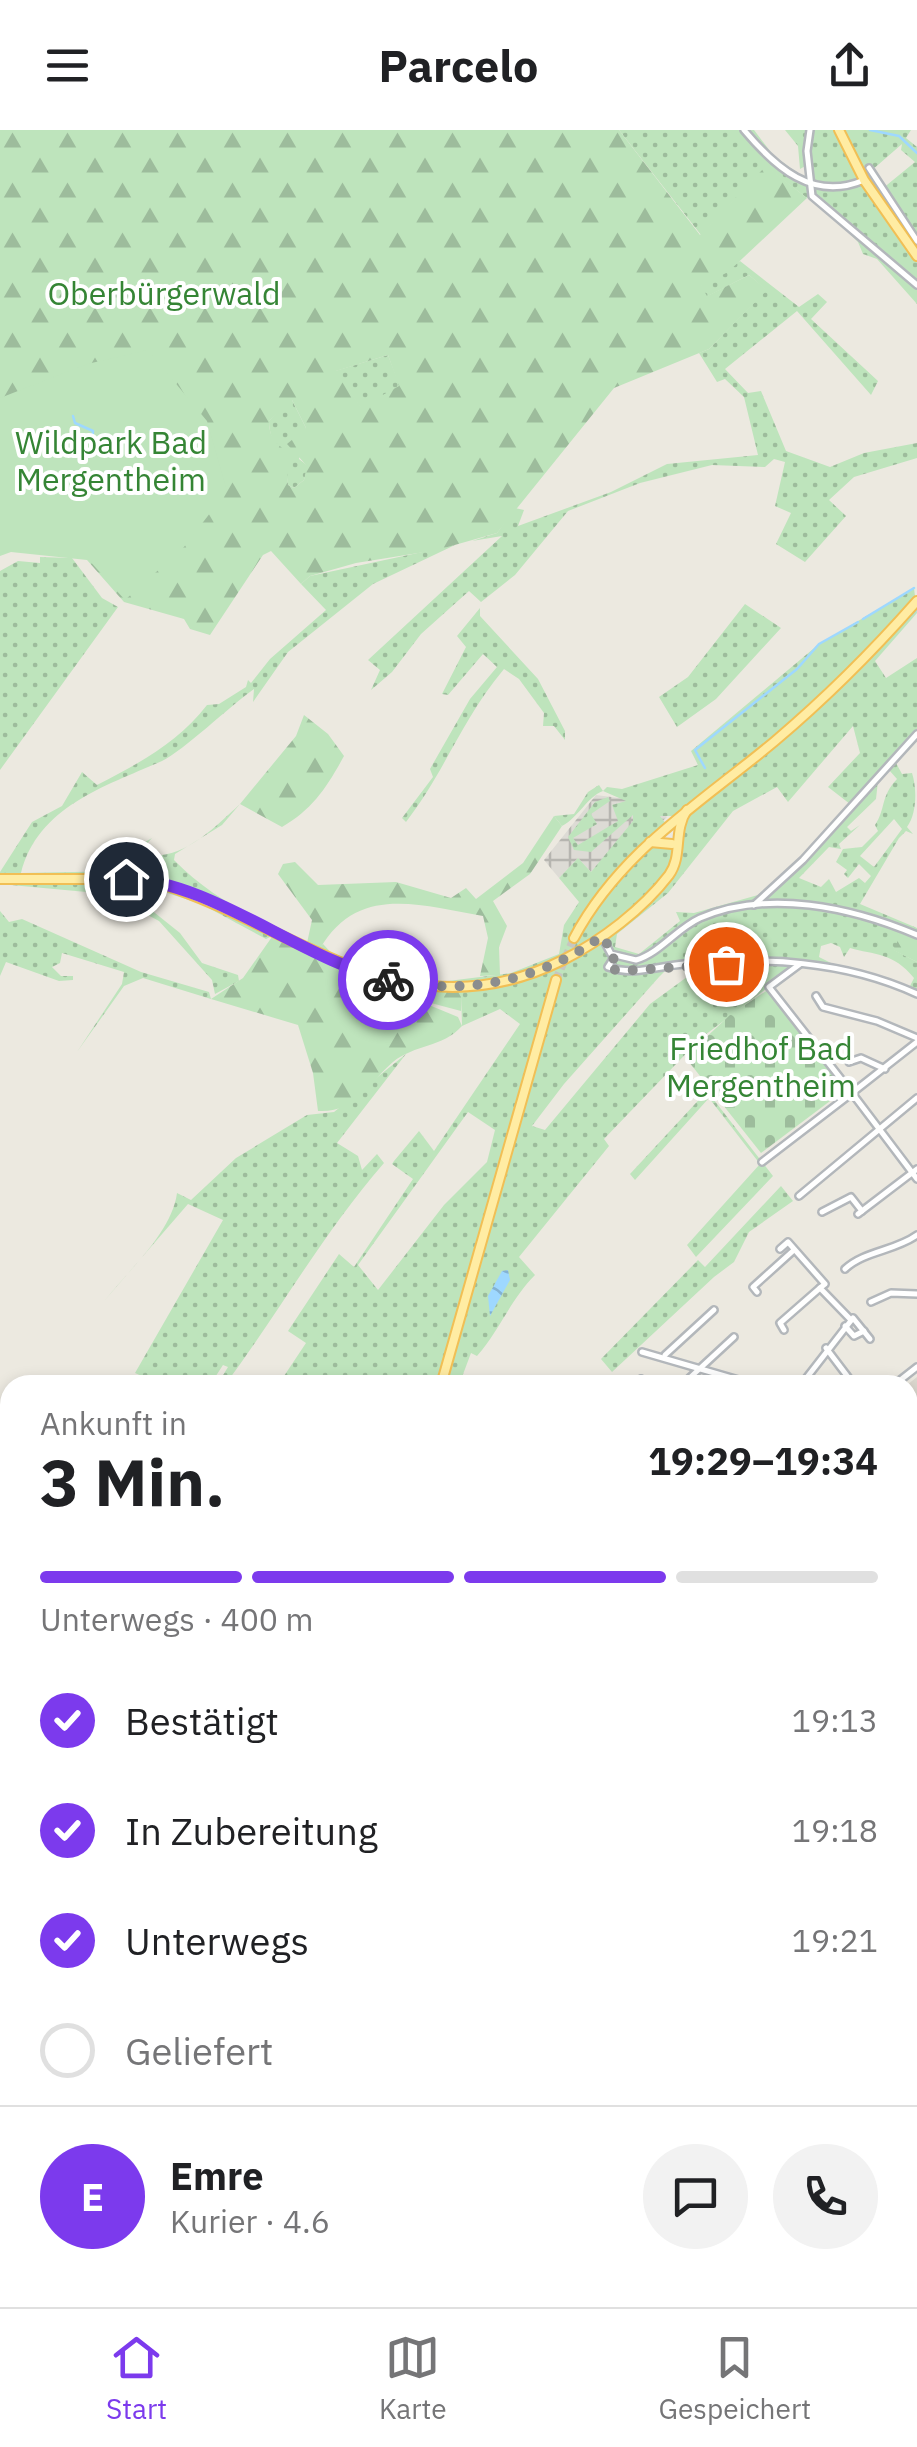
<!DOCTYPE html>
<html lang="de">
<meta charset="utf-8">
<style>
body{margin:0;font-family:"IBM Plex Sans",sans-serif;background:#f2f2f2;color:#202124;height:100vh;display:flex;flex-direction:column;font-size:38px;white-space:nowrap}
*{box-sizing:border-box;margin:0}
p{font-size:32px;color:#757577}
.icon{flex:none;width:55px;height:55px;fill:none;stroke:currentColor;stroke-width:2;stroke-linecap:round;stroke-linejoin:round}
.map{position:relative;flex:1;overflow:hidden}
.panel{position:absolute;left:0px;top:1245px;width:918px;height:932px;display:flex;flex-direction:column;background:#fff;border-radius:30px 30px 0 0;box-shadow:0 5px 15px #0003}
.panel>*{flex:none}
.pin{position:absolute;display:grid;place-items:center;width:85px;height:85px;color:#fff;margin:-42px;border:5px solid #fff;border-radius:50%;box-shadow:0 2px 10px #0007}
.courier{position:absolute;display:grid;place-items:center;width:100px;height:100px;margin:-50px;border:8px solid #7c3aed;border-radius:50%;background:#fff;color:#222;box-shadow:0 2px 12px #0007}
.overview em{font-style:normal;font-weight:800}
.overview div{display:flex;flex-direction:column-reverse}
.overview{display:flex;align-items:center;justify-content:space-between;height:170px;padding:0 40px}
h1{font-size:65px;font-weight:800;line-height:75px}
.bar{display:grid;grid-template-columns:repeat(4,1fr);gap:15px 10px;align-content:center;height:120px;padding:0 40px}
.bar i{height:12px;border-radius:8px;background:#e0e0e0}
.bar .current{background:#7c3aed}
.bar p{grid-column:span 4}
.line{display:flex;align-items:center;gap:25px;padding:0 40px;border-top:2px solid #e0e0e0}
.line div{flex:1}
.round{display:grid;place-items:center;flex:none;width:105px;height:105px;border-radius:52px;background:#f2f2f2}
ol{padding:0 40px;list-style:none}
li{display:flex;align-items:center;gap:30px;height:110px}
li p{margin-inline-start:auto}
li .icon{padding:10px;border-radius:50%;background:#7c3aed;color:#fff;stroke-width:4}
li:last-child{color:#757577}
li i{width:55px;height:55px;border:5px solid #e0e0e0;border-radius:50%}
header{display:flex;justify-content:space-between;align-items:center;height:130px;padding:0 40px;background:#fff;font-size:45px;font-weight:800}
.tab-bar{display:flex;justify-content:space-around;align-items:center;height:140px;border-top:2px solid #e0e0e0;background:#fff;font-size:28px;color:#757577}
.tab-bar a{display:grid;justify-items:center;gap:5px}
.tab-bar .current{color:#7c3aed}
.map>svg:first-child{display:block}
.industrial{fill:url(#industrial-grid)}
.education{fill:#dcd8cf}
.grass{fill:url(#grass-dots);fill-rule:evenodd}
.forest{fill:url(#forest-firs);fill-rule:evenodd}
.cemetery{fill:url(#cemetery-stones)}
.park{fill:#bee4bc}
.water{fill:url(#water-waves)}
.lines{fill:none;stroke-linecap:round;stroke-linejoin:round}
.stream{stroke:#9ed8ff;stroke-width:2.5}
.major-tunnel{stroke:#c7c6c0;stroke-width:8;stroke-dasharray:8 4;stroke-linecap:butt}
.minor-casing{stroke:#b3b7bb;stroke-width:10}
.major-casing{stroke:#f1bf55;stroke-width:12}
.minor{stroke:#fff;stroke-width:5}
.major{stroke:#ffeca3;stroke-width:8}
.rail{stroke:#b2b3b3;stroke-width:2.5;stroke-dasharray:2.5 12;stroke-linecap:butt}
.done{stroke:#8c8e8e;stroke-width:10;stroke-dasharray:0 18}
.route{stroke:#7c3aed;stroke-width:12}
.labels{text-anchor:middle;stroke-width:8;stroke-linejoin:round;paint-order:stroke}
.park-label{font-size:32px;fill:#358535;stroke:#fff}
</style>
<header><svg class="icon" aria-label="menu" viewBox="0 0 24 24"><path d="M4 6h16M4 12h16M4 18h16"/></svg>Parcelo<svg class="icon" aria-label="share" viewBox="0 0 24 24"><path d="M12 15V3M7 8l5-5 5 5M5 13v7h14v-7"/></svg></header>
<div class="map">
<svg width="917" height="2177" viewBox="0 0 917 2177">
<defs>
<pattern id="industrial-grid" width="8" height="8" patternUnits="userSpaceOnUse" patternTransform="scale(2.5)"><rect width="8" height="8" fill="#dddbd5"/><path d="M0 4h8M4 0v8" fill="none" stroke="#b6b5b0"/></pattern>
<pattern id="grass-dots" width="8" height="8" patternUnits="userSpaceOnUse" patternTransform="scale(2.5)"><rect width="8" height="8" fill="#bee4bc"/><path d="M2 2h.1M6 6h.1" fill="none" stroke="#9dbc9c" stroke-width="1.8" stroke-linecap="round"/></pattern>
<pattern id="forest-firs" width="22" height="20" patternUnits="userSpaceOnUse" patternTransform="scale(2.5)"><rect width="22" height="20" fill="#bee4bc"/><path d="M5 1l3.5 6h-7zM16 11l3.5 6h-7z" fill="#9dbc9c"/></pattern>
<pattern id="cemetery-stones" width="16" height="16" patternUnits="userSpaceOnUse" patternTransform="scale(2.5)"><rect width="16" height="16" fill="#bee4bc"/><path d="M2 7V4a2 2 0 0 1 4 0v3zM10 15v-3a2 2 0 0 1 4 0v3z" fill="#9dbc9c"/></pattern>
<pattern id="water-waves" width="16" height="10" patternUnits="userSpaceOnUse" patternTransform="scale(2.5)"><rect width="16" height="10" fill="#9ed8ff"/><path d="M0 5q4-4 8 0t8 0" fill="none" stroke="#84b2d2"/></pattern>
</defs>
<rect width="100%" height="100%" fill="#ece9e0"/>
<path class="industrial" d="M642,662L667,687L641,710L631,697L591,742L578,728L559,748L544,730L596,665L619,668Z"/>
<path class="education" d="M917,1247V1344L908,1350L907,1255Z"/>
<g class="grass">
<path d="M619,0H754L773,25L809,52L807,35L800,39L798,16L785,0H911L906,8L917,17V174L877,129L863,124L858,112L812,66L807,68L766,37L701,105ZM902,14L901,20L915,32L882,59L871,41Z"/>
<path d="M740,131L799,177L818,164L827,172L811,189L878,251L871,265L797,181L725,239L748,263L761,261L786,321L830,337L864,323L917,313V328L854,347L829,370L846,386L805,432L776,414L791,383L775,376L785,332L774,329L765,337L712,335L640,353L568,381L515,445L481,472L469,461L421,504L392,542L371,560L380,540L368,530L502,406L472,411L497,403L515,378L524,380L518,396L611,362L667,334L758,325L744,267L725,249L717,252L699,223L709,219L766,160L749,145L706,167L700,156Z"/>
<path d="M388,225L400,256L361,278L335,241Z"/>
<path d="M291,268L306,298L299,329L308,336L304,350L294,358L288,355C287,331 269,315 269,291Z"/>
<path d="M455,415L373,454L288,522L253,572L254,559C230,576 183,621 162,631C106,656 38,676 21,743L124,741L130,721L152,708L138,723C178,735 211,701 240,674L222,695L175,724L174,730C215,772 266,794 320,818L323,814L336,828L389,846L440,852L511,843L559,824L564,795L579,772L559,748L578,728L591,742L633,691V685L591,722L574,720L568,707L595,672L608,667L610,671L591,684L597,694L573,708L578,715L618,691L612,675L626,671L603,661C587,667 579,687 562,696L554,686L574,684L588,662L599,655L603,661L607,657L622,659L698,635L691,621L819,514L914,458L917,483L875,531L886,548L917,528V611L896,633L902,644L912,643C917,658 917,684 907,697L913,704L906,701L899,708L860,774L917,798V805L894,820L917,832V864L908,860L914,848C893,822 874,825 850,818L844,827L840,817L831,813L821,816L819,827L837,836L802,832L701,908L604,1009L609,1016L519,1127L535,1145C510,1170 500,1200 477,1226L471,1223L459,1255H278L306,1213L288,1201L339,1124L354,1137L413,1049L392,1034L394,1031L419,1001L434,1021L520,894L500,879L462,896L461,857L399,852L274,805L266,809L201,774L158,760L150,779L180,803L202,833L238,845L239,851L215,864L212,850L159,791L108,764L0,754V742L32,692L62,676L82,642L97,655C138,634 179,612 207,575L219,574L246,557L248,550L251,553L270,529L326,480L301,454L310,446ZM853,596L860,623L828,657L850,674L798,732L758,765L694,783L676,782L680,791L639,824L615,817L617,804L668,763L733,681L777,657L788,672ZM889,640L897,649C880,667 886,679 875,695L878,701L862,717L843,719L836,732L847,740L844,744L848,748L859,734L871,746L865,753L859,748L836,762L829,749L821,757L799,748L829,717L841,719L839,714L860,695L851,701L847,697L876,669L878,651ZM660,686H678L675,722L672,714L649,712L667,695ZM894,689L902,699L874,737L860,726ZM702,836L650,874L545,1000L532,996L564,954L659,847L667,839ZM468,982L495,1000L487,1032L444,1075L378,1160L358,1135Z"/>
<path d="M40,427L72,428L102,468L118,477L0,640V441L18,431L40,433Z"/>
<path d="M745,474L781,498L716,569L677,597L659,567L688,547Z"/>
<path d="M480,478V486L538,549L565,601V610L554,596H543L544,583L519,549L504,539C460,592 446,640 406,692L402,688L433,647L430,639L470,569L497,537L483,524L448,565L442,564L466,517L457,506Z"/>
<path d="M0,781L9,792L22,789L141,842L209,862L211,869L143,848L124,856L77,922L122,854L124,842L62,823L60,833L52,837L61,846H73V850L59,851L6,832L0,846Z"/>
<path d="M406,924L337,1013L358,1026L362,1040L377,1024L384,1033C324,1102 279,1182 225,1255H217L228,1237L223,1235L210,1255H140L144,1247L135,1243L223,1090L188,1074L105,1170C129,1140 172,1102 177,1063L191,1070L236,1028L307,985L334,982Z"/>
<path d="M707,961L773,1046L696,1127L687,1115L760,1034L709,968L635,1050L630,1044Z"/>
<path d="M781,1056L793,1071L749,1102L734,1132L714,1147L612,1242L601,1229L698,1130L705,1137Z"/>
<path d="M10,1554V2168H27L19,2177H0V1575Z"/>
<path d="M917,1660V1717L908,1723V1662Z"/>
<path d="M917,1734V1810L908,1816V1740Z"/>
<path d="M917,1816V1880L908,1861L915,1859L908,1849V1821Z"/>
<path d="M917,1927V2022L908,2035V1935Z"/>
<path d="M451,2168H616L610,2177H448Z"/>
<path d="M632,2168H819L811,2177H625Z"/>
</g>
<g class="forest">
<path d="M0,0H619L700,105L766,36L807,68L728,142L701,156L707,166L749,145L767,160L709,219L614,258L497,403L437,420L356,433L310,446L301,454L271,421L263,425L210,505L190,499L184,489L124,472L87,430L11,422L0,426ZM388,225L399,256L361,277L336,241ZM292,270L306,298L287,314L307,336L304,350L294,358L288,355L287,337L293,328C280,314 269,312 269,291Z"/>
<path d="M304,585L328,604L344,626C327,657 313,679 282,697L240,674L296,606Z"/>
<path d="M554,686L562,696L530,744L493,771L507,796L499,817L500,845L480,846L488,808L483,786C421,776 358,753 320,819L307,813L312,790L278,744L283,734L295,732L318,755L396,752L451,768L466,758L476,769L523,733Z"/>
<path d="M904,799L917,805V832L893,820Z"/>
<path d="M274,804L370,851L462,862L461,881L412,868L458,887L462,896C442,918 415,914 393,932C368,953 357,983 318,981L313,943L298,895L211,869L243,848Z"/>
<path d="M27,2168H117L111,2177H19Z"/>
</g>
<path class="cemetery" d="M769,859L846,959L761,1023L685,927L730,885Z"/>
<path class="park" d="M148,220L207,291L227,361L184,417L125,470L87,428L11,420L0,423V268L87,234Z"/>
<path class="water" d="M508,1140L510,1150L490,1186L488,1166L502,1141Z"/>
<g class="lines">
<g class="stream">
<path d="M870,0L899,6L917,23"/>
<path d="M73,286L75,293L93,301L92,314L106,322"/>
<path d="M863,489L914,458"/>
<path d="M896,501L917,479"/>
<path d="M705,638L695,620L797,539L819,514L858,492"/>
</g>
<path class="major-tunnel" d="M556,850L574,808"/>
<g class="minor-casing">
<g id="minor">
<path d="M744,0C775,37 813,72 864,50"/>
<path d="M810,0L807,21L812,66L917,155"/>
<path d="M869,38L917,111"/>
<path d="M754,775L803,730L917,604"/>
<path d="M602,807L611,824L636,830C660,823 676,799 700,788C768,759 851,777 917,805"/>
<path d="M615,826L608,837C635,846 657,836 684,834C764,827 843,830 917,864"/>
<path d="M800,834L769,857L852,963L917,912"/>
<path d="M816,866L823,877L877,891L917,908"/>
<path d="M849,932L861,928L885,939"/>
<path d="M762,1032L852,963L917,1049"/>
<path d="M799,1066L917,968"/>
<path d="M822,1082L851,1067L862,1081"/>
<path d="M858,1084L917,1039"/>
<path d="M780,1119L788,1112L825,1154L820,1158L851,1190"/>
<path d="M845,1139C864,1121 895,1121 917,1105"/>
<path d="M757,1162L753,1157L794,1120"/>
<path d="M871,1172L891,1163L917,1164"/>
<path d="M845,1196L854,1206L864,1201"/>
<path d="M784,1200L780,1193L820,1158"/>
<path d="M826,1218L854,1255"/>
<path d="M642,1222L742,1251"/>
<path d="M665,1225L714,1180"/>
<path d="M641,1249L647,1255"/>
<path d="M682,1255L734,1207"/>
<path d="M736,1255L742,1251L754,1255"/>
<path d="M801,1255L853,1188L870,1209"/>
<path d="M894,1255L917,1237"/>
<path d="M908,1662L917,1660"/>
<path d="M908,1674L917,1671"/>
<path d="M908,1849L917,1860"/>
<path d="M908,2072L917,2054"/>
<path d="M28,2177L37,2168"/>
<path d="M211,2177L217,2168"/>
<path d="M835,2177L844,2168"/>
</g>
</g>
<g class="major-casing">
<g id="major">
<path d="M839,0L864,50L917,126"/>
<path d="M650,712L672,714"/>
<path d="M0,749H133L162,754C301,800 407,907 563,830C601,811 643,779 669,745C683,726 673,701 687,680"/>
<path d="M574,808C620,721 702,672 775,611C826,568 873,521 917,471"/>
<path d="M441,1255L556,850"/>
<path d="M224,2177L230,2168"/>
</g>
</g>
<use href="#minor" class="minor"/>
<use href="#major" class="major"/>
<g class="rail">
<path d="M908,1982L917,1973"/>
<path d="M714,2177L723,2168"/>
</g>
</g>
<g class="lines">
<path class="done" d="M388,850C463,866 539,852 602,806L615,826L608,838L620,841L726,834"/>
<path class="route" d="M126,749C210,750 302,830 388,850"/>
</g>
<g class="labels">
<g class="park-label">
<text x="164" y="175">Oberbürgerwald</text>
<text x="111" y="324">Wildpark Bad<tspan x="111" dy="37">Mergentheim</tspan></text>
<text x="761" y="930">Friedhof Bad<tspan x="761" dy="37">Mergentheim</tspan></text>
</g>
</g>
</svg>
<div class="pin" style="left:726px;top:834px;background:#ea580c"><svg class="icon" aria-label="bag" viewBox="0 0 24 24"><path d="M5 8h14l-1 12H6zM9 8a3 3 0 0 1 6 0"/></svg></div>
<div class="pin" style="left:126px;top:749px;background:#1f2937"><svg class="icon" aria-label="home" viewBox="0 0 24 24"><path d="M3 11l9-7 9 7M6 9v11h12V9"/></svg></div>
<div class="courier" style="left:388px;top:850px"><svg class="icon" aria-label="bike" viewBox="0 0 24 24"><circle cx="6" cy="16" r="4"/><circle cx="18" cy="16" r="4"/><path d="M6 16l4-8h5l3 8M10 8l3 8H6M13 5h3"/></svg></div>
<section class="panel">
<div class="overview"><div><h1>3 Min.</h1><p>Ankunft in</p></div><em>19:29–19:34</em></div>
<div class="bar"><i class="current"></i><i class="current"></i><i class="current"></i><i></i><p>Unterwegs · 400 m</p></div>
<ol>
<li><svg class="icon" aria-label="check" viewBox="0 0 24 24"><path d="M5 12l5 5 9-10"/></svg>Bestätigt<p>19:13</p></li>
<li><svg class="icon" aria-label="check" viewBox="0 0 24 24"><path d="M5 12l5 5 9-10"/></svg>In Zubereitung<p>19:18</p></li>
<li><svg class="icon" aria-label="check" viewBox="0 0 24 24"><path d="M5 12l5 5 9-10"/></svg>Unterwegs<p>19:21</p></li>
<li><i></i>Geliefert</li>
</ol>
<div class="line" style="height:180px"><b class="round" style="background:#7c3aed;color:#fff">E</b><div><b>Emre</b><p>Kurier · 4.6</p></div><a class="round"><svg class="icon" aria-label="chat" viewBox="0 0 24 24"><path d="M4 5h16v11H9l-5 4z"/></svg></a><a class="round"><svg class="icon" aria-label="phone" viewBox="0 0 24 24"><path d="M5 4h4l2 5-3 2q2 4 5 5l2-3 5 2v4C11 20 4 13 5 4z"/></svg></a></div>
</section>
</div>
<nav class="tab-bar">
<a class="current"><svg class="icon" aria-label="home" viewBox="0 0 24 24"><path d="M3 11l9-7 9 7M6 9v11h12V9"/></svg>Start</a>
<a><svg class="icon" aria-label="map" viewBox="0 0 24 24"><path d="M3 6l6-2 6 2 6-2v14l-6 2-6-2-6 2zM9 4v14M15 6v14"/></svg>Karte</a>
<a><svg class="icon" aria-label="saved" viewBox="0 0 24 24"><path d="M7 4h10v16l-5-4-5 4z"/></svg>Gespeichert</a>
</nav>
